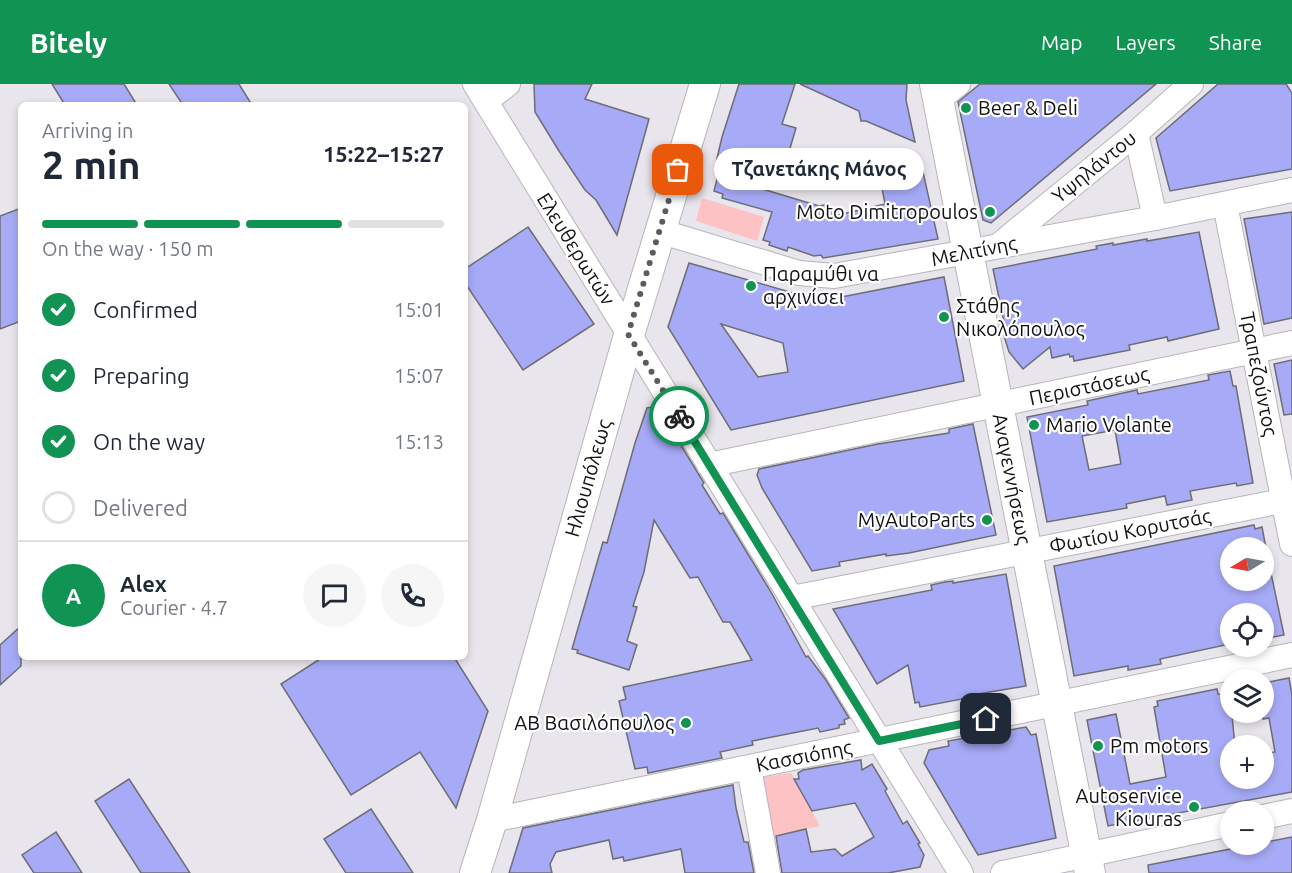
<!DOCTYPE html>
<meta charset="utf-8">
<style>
body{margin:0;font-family:Ubuntu,sans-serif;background:#f6f6f7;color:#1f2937;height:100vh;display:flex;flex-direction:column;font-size:22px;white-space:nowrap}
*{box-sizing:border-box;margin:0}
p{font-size:20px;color:#747a83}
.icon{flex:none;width:33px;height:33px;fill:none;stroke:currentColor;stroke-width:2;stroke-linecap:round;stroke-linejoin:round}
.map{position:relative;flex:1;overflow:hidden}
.side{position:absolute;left:18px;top:18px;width:450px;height:558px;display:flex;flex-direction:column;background:#fff;border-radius:9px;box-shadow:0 3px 9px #0003}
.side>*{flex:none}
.needle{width:39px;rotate:260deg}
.fabs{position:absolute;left:1220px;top:453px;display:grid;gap:12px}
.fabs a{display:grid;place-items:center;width:54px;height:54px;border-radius:50%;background:#fff;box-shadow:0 3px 9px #0003;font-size:30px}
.pin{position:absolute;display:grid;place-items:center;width:51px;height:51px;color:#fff;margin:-26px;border-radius:12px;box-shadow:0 3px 9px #0006}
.courier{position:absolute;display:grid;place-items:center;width:60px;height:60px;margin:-30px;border:4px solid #119453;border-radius:50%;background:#fff;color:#222;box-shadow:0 2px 8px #0007}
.bubble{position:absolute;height:42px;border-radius:21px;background:#fff;box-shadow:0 3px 9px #0003;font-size:20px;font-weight:700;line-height:42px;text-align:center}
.summary em{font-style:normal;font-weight:700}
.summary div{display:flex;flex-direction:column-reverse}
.summary{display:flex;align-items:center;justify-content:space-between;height:102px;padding:0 24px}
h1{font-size:39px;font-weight:700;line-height:45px}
.bar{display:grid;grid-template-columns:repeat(4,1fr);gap:9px 6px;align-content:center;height:72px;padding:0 24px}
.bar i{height:8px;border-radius:4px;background:#e0e1e3}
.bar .selected{background:#119453}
.bar p{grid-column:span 4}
.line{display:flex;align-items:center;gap:15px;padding:0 24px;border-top:2px solid #e0e1e3}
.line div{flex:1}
.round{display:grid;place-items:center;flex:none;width:63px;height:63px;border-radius:32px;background:#f6f6f7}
ol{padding:0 24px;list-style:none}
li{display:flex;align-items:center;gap:18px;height:66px}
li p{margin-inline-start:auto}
li .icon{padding:6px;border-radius:50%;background:#119453;color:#fff;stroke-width:4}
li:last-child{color:#747a83}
li i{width:33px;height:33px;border:3px solid #e0e1e3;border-radius:50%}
header{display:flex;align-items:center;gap:36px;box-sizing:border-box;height:84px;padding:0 30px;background:#119453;color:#fff}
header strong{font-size:28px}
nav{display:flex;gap:33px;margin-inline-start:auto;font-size:21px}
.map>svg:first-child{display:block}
.park{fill:#fcc2c4}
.building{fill:#a7abf7;stroke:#6d6d74;stroke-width:1.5;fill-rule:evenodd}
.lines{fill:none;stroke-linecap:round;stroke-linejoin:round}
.minor-casing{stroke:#b8b4bb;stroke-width:26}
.major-casing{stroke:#b8b4bb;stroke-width:32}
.minor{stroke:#fff;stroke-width:24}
.major{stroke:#fff;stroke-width:30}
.done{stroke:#5d5b5e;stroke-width:6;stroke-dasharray:0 10.8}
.route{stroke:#119453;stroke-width:8}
.poi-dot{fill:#119453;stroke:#fff;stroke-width:2}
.labels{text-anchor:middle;stroke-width:4.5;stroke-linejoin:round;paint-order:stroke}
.poi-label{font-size:20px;fill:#111012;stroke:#fff;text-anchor:start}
.street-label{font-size:20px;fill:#111012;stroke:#fff}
</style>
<header>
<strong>Bitely</strong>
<nav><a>Map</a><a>Layers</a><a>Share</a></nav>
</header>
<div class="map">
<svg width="1292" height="789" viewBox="0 0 1292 789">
<rect width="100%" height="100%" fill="#e9e5ec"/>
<g class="park">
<path d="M702,114L764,133L757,157L696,137Z"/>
<path d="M791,689L820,742L770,753L758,694Z"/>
</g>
<g class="building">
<path d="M52,0H124L137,21H65Z"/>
<path d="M169,0H239L252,21H183Z"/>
<path d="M534,0H592L585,15L649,35L617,151L596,116L585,106L559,67L535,28Z"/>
<path d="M739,0H795L782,40L796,44L788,71L776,68L765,83L759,104L819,122L829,120L834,132L885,120L875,66L921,79L938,155L823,174L821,171L814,172L788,163L787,167L769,161L770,158L763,156L772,128L722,114L723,110L714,107L720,84L715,83L722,53Z"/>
<path d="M800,0H907L906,16L915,58L866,37H861L859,27Z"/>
<path d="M980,0H1156L991,139L983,136L958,18Z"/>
<path d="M1218,0H1286L1292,9V85L1170,107L1156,54Z"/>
<path d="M21,124V237L0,245V132Z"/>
<path d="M1292,128V234L1264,240L1244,135Z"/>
<path d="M528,143L594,240L523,286L465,199V185Z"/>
<path d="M1199,148L1219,245L1168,257L1167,253L1129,261L1130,266L1074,277L1073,272L1070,273L1069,270L1052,274L1050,263L1023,285L1009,268L1000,239L1004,238L993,185L1097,165L1096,162L1113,159V161L1147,155V157Z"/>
<path d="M689,179L821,217L944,193L964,297L731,346L668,243ZM721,240L783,259L788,288L758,293Z"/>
<path d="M1292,276V330L1284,331L1274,280Z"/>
<path d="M1230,287L1233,302H1236L1253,399L1237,402L1236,399L1190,407L1192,416L1167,421L1165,412L1126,420L1127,424L1047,438L1027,333L1088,321L1087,317L1137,306L1138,310L1209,296L1208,291ZM1115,346L1121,380L1089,386L1082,352Z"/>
<path d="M657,322L704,399L702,401L720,430L723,429L771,508L806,573L808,572L826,596L849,634L844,636L845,640L839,641V644L820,648L818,644L752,657L753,661L720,668L722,674L648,689L647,683L635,685L619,617L626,615L623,603L752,576L730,538H723L698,493L690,494L654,436L644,488L633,522L637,523L627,557L637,561L629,586L577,569L578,566L572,565L603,458L607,459L635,359L647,324Z"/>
<path d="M973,340L996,451L909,469L886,472V470L839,478L840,482L812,487L762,404L757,391L759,385L878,360L949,349V345Z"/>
<path d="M1254,441L1255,445L1262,443L1266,464H1230V496H1263V490L1271,489L1284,551L1263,555V530H1230V560L1160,575L1161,580L1128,586V582L1074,592L1054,482Z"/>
<path d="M1006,490L1026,602L973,611V613L920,623L919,618L915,619L908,581L877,600L833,525L932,506L931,501L945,498L953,497V499Z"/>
<path d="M21,542V582L0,601V561Z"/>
<path d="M323,573H454L488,627L456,724L420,668L351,711L281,600Z"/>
<path d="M1289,594L1292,611V708L1108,742L1087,636L1116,630L1130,700L1166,693L1154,623L1158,622L1157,617L1217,605L1218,610L1230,611L1235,662H1230V694H1263V670L1275,668L1269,634L1263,635V599Z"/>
<path d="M1026,643L1031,651L1036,650L1056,754L978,771L924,679L929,666L949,662L948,657Z"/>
<path d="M861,676L862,686L872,680L887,705L885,707L903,740L907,737L920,759L918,760L924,771L920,783L888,789H782L776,752L806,745L811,768L835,765L842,772L874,753L855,719L812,727L794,695H799L798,689L803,686Z"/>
<path d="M129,695L190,789H141L95,717Z"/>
<path d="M733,701L736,724L744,758H748L754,789H685L681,765L624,777L623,773L613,775L609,756L556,768L550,780L552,789H509L523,744Z"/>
<path d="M371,725L413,789H346L324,755Z"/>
<path d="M56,748L82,789H34L22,771Z"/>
<path d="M1292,753V789H1149L1148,781Z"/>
</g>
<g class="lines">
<g class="minor-casing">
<g id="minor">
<path d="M475,0L961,789"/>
<path d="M486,17L508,0"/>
<path d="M937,17L958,0"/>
<path d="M1136,49L1155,134"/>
<path d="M1225,120L1292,460"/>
<path d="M659,147L799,189L834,192L1155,134L1292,106"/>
<path d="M998,162L1136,49L1191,0"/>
<path d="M709,381L1292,259"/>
<path d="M792,514L1292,415"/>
<path d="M749,684L768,789"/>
<path d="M1263,733L1292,727"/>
<path d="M492,736L1292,571"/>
<path d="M1003,789L1230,740"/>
</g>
</g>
<g class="major-casing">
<g id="major">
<path d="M935,0L1090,789"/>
<path d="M475,789L492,736L629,251L705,0"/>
</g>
</g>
<use href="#minor" class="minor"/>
<use href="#major" class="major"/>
</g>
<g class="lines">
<path class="done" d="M678,86L628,250L679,332"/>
<path class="route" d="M679,332L879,657L986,635"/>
</g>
<g class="poi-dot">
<circle cx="966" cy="24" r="6"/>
<circle cx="990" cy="128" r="6"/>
<circle cx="751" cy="202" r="6"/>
<circle cx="944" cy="233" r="6"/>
<circle cx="1034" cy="341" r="6"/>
<circle cx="987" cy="436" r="6"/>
<circle cx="686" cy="639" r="6"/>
<circle cx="1098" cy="662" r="6"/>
<circle cx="1194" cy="723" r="6"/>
</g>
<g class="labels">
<g class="poi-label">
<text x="978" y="31">Beer &amp; Deli</text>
<text x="978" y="135" text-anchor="end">Moto Dimitropoulos</text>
<text x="763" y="197">Παραμύθι να<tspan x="763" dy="23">αρχινίσει</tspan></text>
<text x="956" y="229">Στάθης<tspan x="956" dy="23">Νικολόπουλος</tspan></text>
<text x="1046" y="348">Mario Volante</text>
<text x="975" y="443" text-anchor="end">MyAutoParts</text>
<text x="674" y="646" text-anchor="end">ΑΒ Βασιλόπουλος</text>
<text x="1110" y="669">Pm motors</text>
<text x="1182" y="719" text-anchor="end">Autoservice<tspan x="1182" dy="23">Kiouras</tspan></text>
</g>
<g class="street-label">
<text transform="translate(1094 83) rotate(-39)" y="7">Υψηλάντου</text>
<text transform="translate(576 165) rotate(58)" y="7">Ελευθερωτών</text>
<text transform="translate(974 167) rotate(-11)" y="7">Μελιτίνης</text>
<text transform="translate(1259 290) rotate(79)" y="7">Τραπεζούντος</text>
<text transform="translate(1089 302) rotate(-12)" y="7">Περιστάσεως</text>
<text transform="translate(588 394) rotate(-74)" y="7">Ηλιουπόλεως</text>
<text transform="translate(1012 395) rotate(79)" y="7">Αναγεννήσεως</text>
<text transform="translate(1130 447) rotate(-11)" y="7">Φωτίου Κορυτσάς</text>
<text transform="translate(804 672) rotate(-11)" y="7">Κασσιόπης</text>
</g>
</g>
</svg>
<div class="fabs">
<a><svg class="needle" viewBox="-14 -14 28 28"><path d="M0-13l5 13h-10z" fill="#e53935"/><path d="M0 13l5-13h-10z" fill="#747a83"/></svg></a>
<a><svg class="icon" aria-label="locate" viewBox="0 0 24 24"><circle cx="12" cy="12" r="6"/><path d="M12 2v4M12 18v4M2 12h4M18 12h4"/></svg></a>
<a><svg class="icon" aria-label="layers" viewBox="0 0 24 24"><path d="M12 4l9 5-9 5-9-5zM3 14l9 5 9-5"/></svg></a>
<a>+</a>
<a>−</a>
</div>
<div class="pin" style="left:678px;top:86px;background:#ea580c"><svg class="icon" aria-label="bag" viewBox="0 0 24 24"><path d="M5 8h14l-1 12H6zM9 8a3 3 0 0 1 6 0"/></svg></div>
<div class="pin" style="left:986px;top:635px;background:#1f2937"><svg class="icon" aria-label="home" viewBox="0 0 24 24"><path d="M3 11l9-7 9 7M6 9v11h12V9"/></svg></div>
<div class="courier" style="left:679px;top:332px"><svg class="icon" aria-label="bike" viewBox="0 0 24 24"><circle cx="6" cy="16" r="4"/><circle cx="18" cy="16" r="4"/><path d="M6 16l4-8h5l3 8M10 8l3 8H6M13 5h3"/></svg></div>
<div class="bubble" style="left:714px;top:64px;width:210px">Τζανετάκης Μάνος</div>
<section class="side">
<div class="summary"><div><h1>2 min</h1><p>Arriving in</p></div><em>15:22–15:27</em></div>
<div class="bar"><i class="selected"></i><i class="selected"></i><i class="selected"></i><i></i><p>On the way · 150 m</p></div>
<ol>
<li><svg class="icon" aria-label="check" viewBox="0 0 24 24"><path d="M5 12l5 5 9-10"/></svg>Confirmed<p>15:01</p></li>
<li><svg class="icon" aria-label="check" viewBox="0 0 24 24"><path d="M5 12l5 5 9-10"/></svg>Preparing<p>15:07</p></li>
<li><svg class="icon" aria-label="check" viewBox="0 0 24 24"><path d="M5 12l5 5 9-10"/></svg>On the way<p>15:13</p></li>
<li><i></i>Delivered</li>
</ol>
<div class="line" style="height:108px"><b class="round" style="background:#119453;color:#fff">A</b><div><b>Alex</b><p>Courier · 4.7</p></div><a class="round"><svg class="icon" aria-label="chat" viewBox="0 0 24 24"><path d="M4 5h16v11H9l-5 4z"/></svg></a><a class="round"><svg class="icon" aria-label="phone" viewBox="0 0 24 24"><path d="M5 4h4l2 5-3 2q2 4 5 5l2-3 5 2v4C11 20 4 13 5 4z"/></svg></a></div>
</section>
</div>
